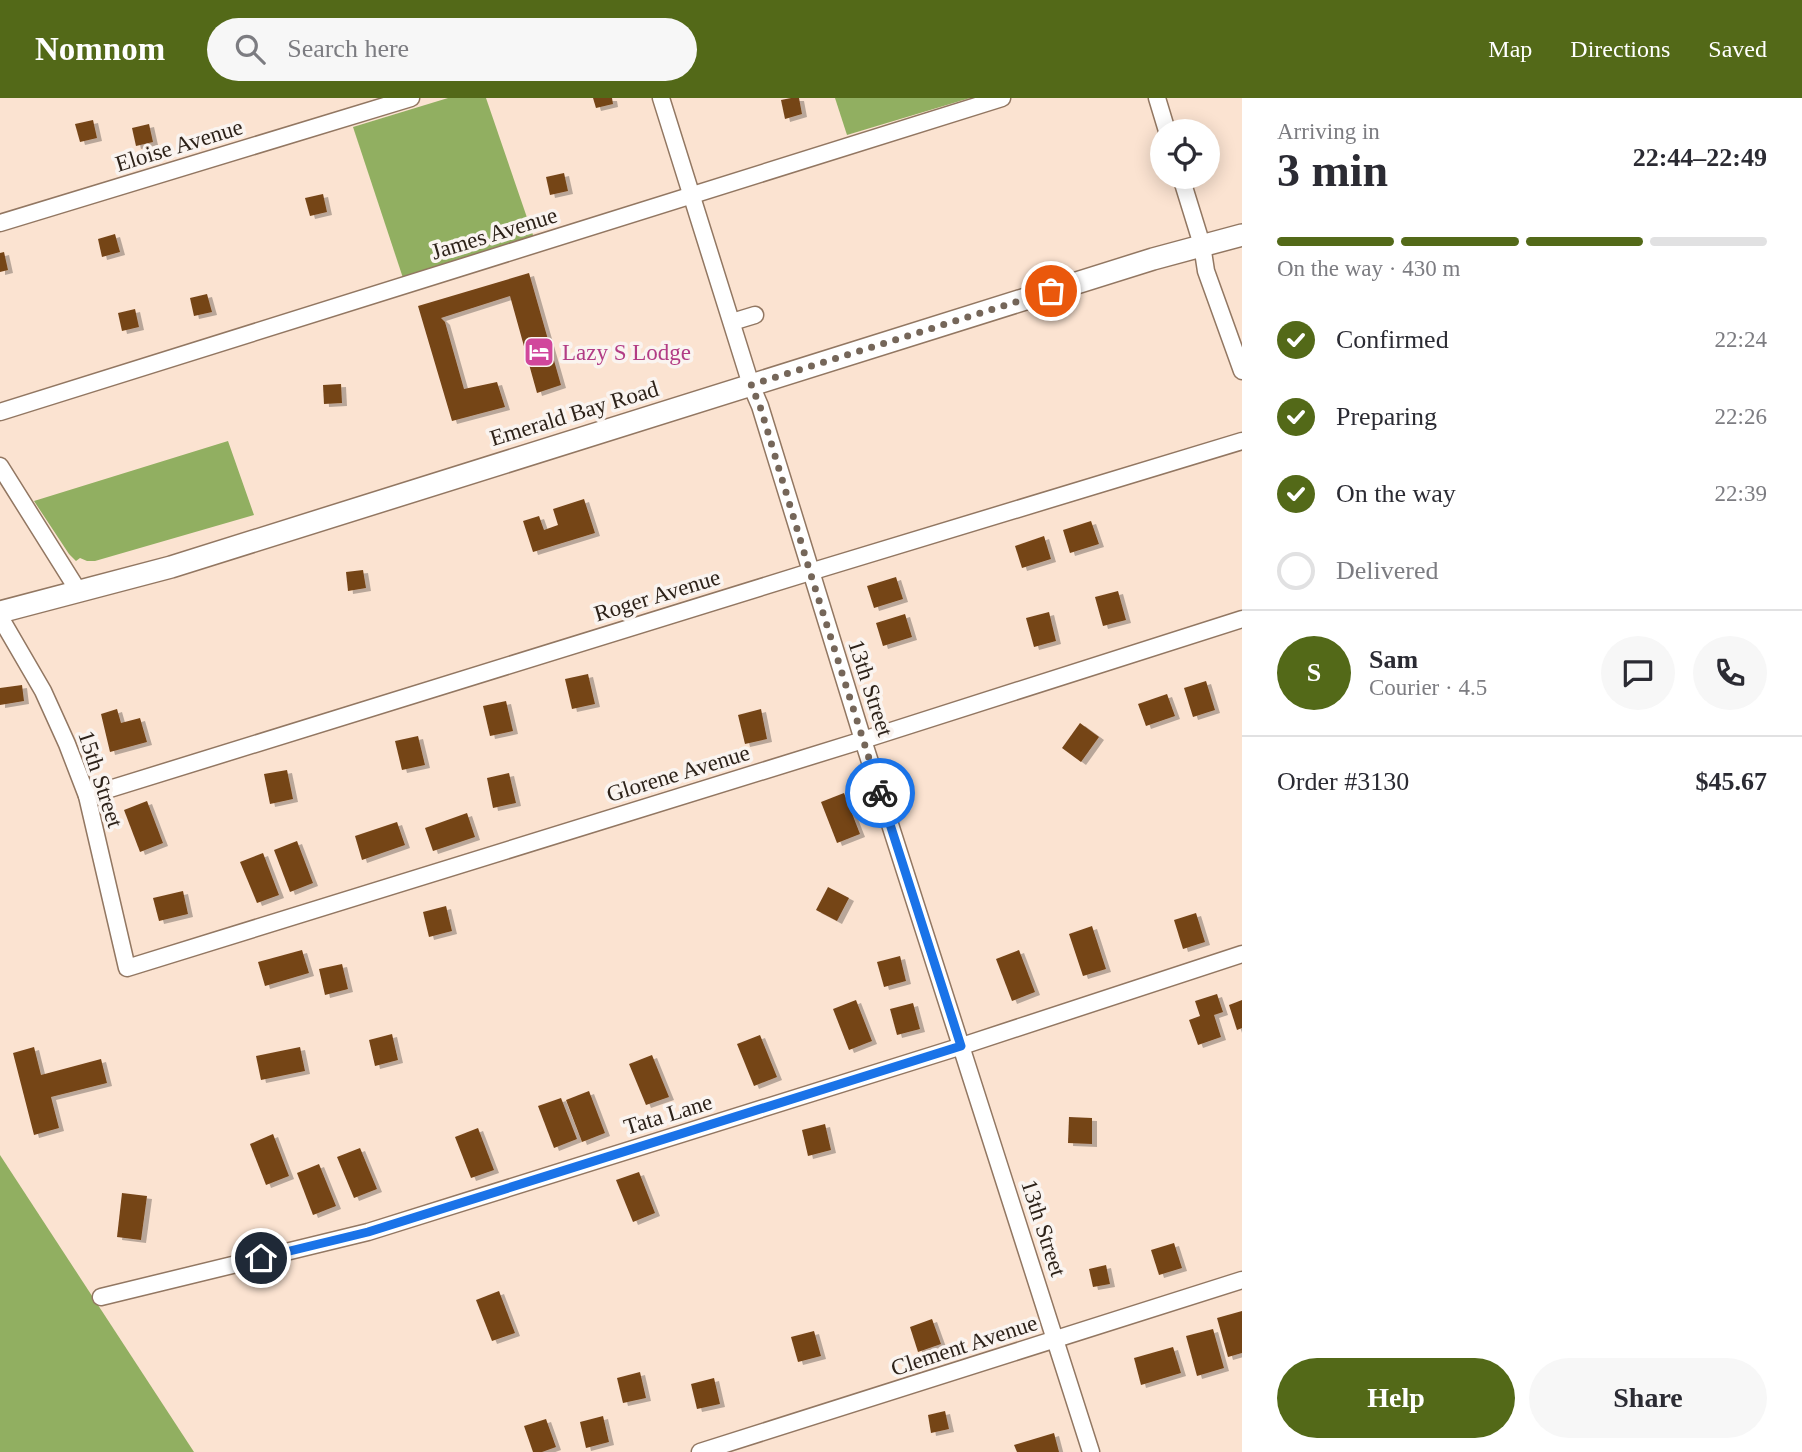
<!DOCTYPE html>
<meta charset="utf-8">
<style>
body{margin:0;font-family:"Times New Roman",serif;background:#f7f7f7;color:#2b2b33;height:100vh;display:flex;flex-direction:column;font-size:26px;white-space:nowrap}
*{box-sizing:border-box;margin:0}
p{font-size:23px;color:#7c7c81}
.icon{flex:none;width:38px;height:38px;fill:none;stroke:currentColor;stroke-width:2;stroke-linecap:round;stroke-linejoin:round}
.map{position:relative;flex:1;overflow:hidden}
.drawer{display:flex;flex-direction:column;background:#fff;width:560px}
.drawer>*{flex:none}
.fabs{position:absolute;left:1150px;top:21px;display:grid;gap:14px}
.fabs a{display:grid;place-items:center;width:70px;height:70px;border-radius:50%;background:#fff;box-shadow:0 4px 18px #0003;font-size:35px}
.pin{position:absolute;display:grid;place-items:center;width:60px;height:60px;color:#fff;margin:-30px;border:4px solid #fff;border-radius:50%;box-shadow:0 2px 7px #0007}
.courier{position:absolute;display:grid;place-items:center;width:70px;height:70px;margin:-35px;border:5px solid #1a73e8;border-radius:50%;background:#fff;color:#222;box-shadow:0 2px 9px #0007}
.head em{font-style:normal;font-weight:800}
.head div{display:flex;flex-direction:column-reverse}
.head{display:flex;align-items:center;justify-content:space-between;height:119px;padding:0 35px}
h1{font-size:46px;font-weight:800;line-height:52px}
.bar{display:grid;grid-template-columns:repeat(4,1fr);gap:10px 7px;align-content:center;height:84px;padding:0 35px}
.bar i{height:9px;border-radius:5px;background:#e1e1e2}
.bar .active{background:#536918}
.bar p{grid-column:span 4}
.line{display:flex;align-items:center;gap:18px;padding:0 35px;border-top:2px solid #e1e1e2}
.line div{flex:1}
.round{display:grid;place-items:center;flex:none;width:74px;height:74px;border-radius:37px;background:#f7f7f7}
ol{padding:0 35px;list-style:none}
li{display:flex;align-items:center;gap:21px;height:77px}
li p{margin-inline-start:auto}
li .icon{padding:7px;border-radius:50%;background:#536918;color:#fff;stroke-width:4}
li:last-child{color:#7c7c81}
li i{width:38px;height:38px;border:4px solid #e1e1e2;border-radius:50%}
.cta{display:flex;gap:14px;margin-top:auto;padding:14px 35px}
.cta a{flex:1;height:80px;border-radius:42px;background:#536918;color:#fff;font-size:28px;font-weight:800;line-height:80px;text-align:center}
.cta a+a{background:#f7f7f7;color:#2b2b33}
header{display:flex;align-items:center;gap:42px;box-sizing:border-box;height:98px;padding:0 35px;background:#536918;color:#fff}
header strong{font-size:33px}
nav{display:flex;gap:38px;margin-inline-start:auto;font-size:24px}
.search{width:490px;height:63px;background:#f7f7f7;display:flex;align-items:center;gap:18px;box-sizing:border-box;padding:0 24px;border-radius:38px;color:#7c7c81;font-size:26px}
main{display:flex;flex:1;min-height:0}
.map>svg:first-child{display:block}
.forest{fill:#91af61}
.building{fill:#754418;filter:url(#shadow)}
.lines{fill:none;stroke-linecap:round;stroke-linejoin:round}
.minor-casing{stroke:#927762;stroke-width:19}
.major-casing{stroke:#927762;stroke-width:24}
.minor{stroke:#fff;stroke-width:16}
.major{stroke:#fff;stroke-width:21}
.done{stroke:#756659;stroke-width:7;stroke-dasharray:0 12.6}
.route{stroke:#1a73e8;stroke-width:9}
.labels{text-anchor:middle;stroke-width:7;stroke-linejoin:round;paint-order:stroke}
.street-label{font-size:23px;fill:#2d2219;stroke:#faf4f0}
.hotel-label{font-size:23px;fill:#b23c85;stroke:#faf4f0;text-anchor:start}
</style>
<header>
<strong>Nomnom</strong>
<div class="search"><svg class="icon" aria-label="search" viewBox="0 0 24 24"><circle cx="10" cy="10" r="6"/><path d="M15 15l6 6"/></svg>Search here</div>
<nav><a>Map</a><a>Directions</a><a>Saved</a></nav>
</header>
<main>
<div class="map">
<svg width="1242" height="1354" viewBox="0 0 1242 1354">
<defs>
<filter id="shadow"><feDropShadow dx="5" dy="3" stdDeviation="0" flood-color="#0004"/></filter>
</defs>
<rect width="100%" height="100%" fill="#fbe3d1"/>
<g class="forest">
<path d="M448,0H486L534,140L403,180L353,29Z"/>
<path d="M835,0H970L847,37Z"/>
<path d="M228,343L254,417L95,463H87L80,460L76,463L69,456L34,403Z"/>
<path d="M0,1057L194,1354H0Z"/>
</g>
<g class="building">
<path d="M593,0H612L613,6L596,10Z"/>
<path d="M791,0H799L802,16L785,21L781,2Z"/>
<path d="M93,22L97,40L80,44L75,26Z"/>
<path d="M149,26L153,44L136,48L132,30Z"/>
<path d="M564,75L568,93L550,97L546,79Z"/>
<path d="M323,96L327,114L310,118L305,100Z"/>
<path d="M115,136L120,154L102,159L98,141Z"/>
<path d="M4,154L8,172L0,174V155Z"/>
<path d="M529,175L561,287L537,295L510,198L441,220L445,224L464,291L497,284L505,309L452,323L418,208Z"/>
<path d="M207,196L212,214L194,218L190,200Z"/>
<path d="M135,211L139,229L122,233L118,215Z"/>
<path d="M341,286L342,305L324,306L323,287Z"/>
<path d="M584,401L595,435L533,454L523,423L539,418L544,432L558,427L553,411Z"/>
<path d="M1091,423L1099,446L1070,455L1063,432Z"/>
<path d="M1044,438L1051,461L1022,470L1015,448Z"/>
<path d="M363,472L366,490L348,493L346,474Z"/>
<path d="M896,479L903,501L874,510L867,488Z"/>
<path d="M1118,493L1126,522L1103,528L1095,499Z"/>
<path d="M1049,514L1056,543L1034,549L1026,520Z"/>
<path d="M905,516L912,539L883,548L876,525Z"/>
<path d="M588,576L595,606L572,611L565,581Z"/>
<path d="M1206,583L1215,612L1193,619L1184,590Z"/>
<path d="M22,587L24,603L0,607V590Z"/>
<path d="M1167,596L1175,618L1146,628L1138,606Z"/>
<path d="M506,603L513,633L490,638L483,608Z"/>
<path d="M117,611L121,625L140,620L147,644L110,654L101,616Z"/>
<path d="M761,611L767,641L745,646L738,617Z"/>
<path d="M1080,625L1099,639L1081,664L1062,650Z"/>
<path d="M418,638L425,667L402,672L395,643Z"/>
<path d="M287,672L293,701L270,706L264,676Z"/>
<path d="M509,675L516,705L493,710L487,680Z"/>
<path d="M844,695L860,736L837,745L821,704Z"/>
<path d="M147,703L163,745L140,754L124,712Z"/>
<path d="M467,715L475,739L433,753L425,730Z"/>
<path d="M397,724L405,747L362,762L355,738Z"/>
<path d="M297,743L313,785L290,794L274,752Z"/>
<path d="M263,755L279,797L257,805L240,764Z"/>
<path d="M828,789L849,800L837,823L816,812Z"/>
<path d="M183,793L188,816L159,823L153,800Z"/>
<path d="M446,808L452,833L429,839L423,814Z"/>
<path d="M1196,815L1205,844L1183,851L1174,822Z"/>
<path d="M1092,828L1106,871L1083,878L1069,836Z"/>
<path d="M302,852L309,875L265,888L258,864Z"/>
<path d="M1019,852L1035,894L1012,903L996,861Z"/>
<path d="M900,858L906,883L884,889L877,864Z"/>
<path d="M342,866L348,891L325,897L319,871Z"/>
<path d="M1217,896L1223,914L1214,917L1221,939L1198,947L1189,922L1200,918L1195,903Z"/>
<path d="M856,902L872,943L849,952L833,911Z"/>
<path d="M1242,902V930L1237,932L1229,907Z"/>
<path d="M913,905L920,931L897,937L890,911Z"/>
<path d="M392,936L398,962L375,968L369,942Z"/>
<path d="M760,937L777,979L754,988L737,946Z"/>
<path d="M34,949L41,977L101,961L107,985L51,999L59,1030L34,1037L13,955Z"/>
<path d="M300,949L305,973L261,982L256,958Z"/>
<path d="M652,957L669,999L646,1007L629,966Z"/>
<path d="M589,993L605,1035L582,1044L566,1002Z"/>
<path d="M561,1000L577,1041L554,1050L538,1008Z"/>
<path d="M1069,1019L1092,1020V1046L1068,1045Z"/>
<path d="M825,1026L831,1052L808,1058L802,1032Z"/>
<path d="M478,1030L494,1072L471,1080L455,1039Z"/>
<path d="M273,1036L289,1078L266,1087L250,1046Z"/>
<path d="M360,1050L377,1091L354,1100L337,1059Z"/>
<path d="M319,1066L336,1108L313,1117L297,1075Z"/>
<path d="M639,1074L655,1115L633,1124L616,1082Z"/>
<path d="M122,1095L147,1098L141,1142L117,1139Z"/>
<path d="M1174,1145L1182,1170L1159,1177L1151,1152Z"/>
<path d="M1106,1167L1110,1186L1093,1189L1089,1171Z"/>
<path d="M499,1193L515,1235L492,1243L476,1202Z"/>
<path d="M1242,1213V1255L1228,1259L1217,1220Z"/>
<path d="M932,1221L941,1246L918,1254L910,1229Z"/>
<path d="M1213,1231L1224,1270L1197,1278L1186,1238Z"/>
<path d="M814,1233L821,1258L798,1264L791,1239Z"/>
<path d="M1173,1249L1181,1275L1141,1287L1134,1260Z"/>
<path d="M640,1274L646,1300L623,1305L617,1280Z"/>
<path d="M714,1280L720,1306L697,1311L691,1286Z"/>
<path d="M945,1313L949,1331L931,1335L928,1317Z"/>
<path d="M603,1318L609,1344L586,1350L580,1324Z"/>
<path d="M546,1321L556,1349L542,1354H533L524,1328Z"/>
<path d="M1054,1335L1059,1354H1017L1014,1347Z"/>
</g>
<g class="lines">
<g class="minor-casing">
<g id="minor">
<path d="M661,0L751,287L760,308L863,642L1091,1354"/>
<path d="M1157,0L1167,33"/>
<path d="M1181,79L1202,147L1206,173L1242,273"/>
<path d="M0,125L411,0"/>
<path d="M732,224L755,217"/>
<path d="M0,314L1002,0"/>
<path d="M0,368L79,494"/>
<path d="M0,519L43,593L67,646L87,698L127,870L863,642L1242,521"/>
<path d="M87,698L810,474L1242,343"/>
<path d="M101,1199L368,1134L962,948L1242,856"/>
<path d="M700,1354L1242,1182"/>
</g>
</g>
<g class="major-casing">
<path id="major" d="M0,514L171,469L1153,161L1242,137"/>
</g>
<use href="#minor" class="minor"/>
<use href="#major" class="major"/>
</g>
<g class="lines">
<path class="done" d="M880,695L810,474L760,308L751,287L1051,193"/>
<path class="route" d="M261,1160L368,1134L961,948L880,695"/>
</g>
<defs>
<g id="hotel-square" transform="scale(1.575)"><rect x="-9" y="-9" width="18" height="18" rx="4" fill="#d1479c" stroke="#faf4f0"/><path d="M-6-4.5h1.5V1H6V5H4.5V3h-9V5H-6ZM-4 0a1.8 1.8 0 1 1 3.6 0ZM.5 0V-2.5h3Q6-2.5 6 0Z" fill="#fff"/></g>
</defs>
<g fill-rule="evenodd">
<use href="#hotel-square" x="539" y="254"/>
</g>
<g class="labels">
<g class="street-label">
<text transform="translate(179 47) rotate(-17)" y="8">Eloise Avenue</text>
<text transform="translate(494 135) rotate(-17)" y="8">James Avenue</text>
<text transform="translate(574 315) rotate(-17)" y="8">Emerald Bay Road</text>
<text transform="translate(657 497) rotate(-17)" y="8">Roger Avenue</text>
<text transform="translate(871 590) rotate(72)" y="8">13th Street</text>
<text transform="translate(678 675) rotate(-17)" y="8">Glorene Avenue</text>
<text transform="translate(101 681) rotate(72)" y="8">15th Street</text>
<text transform="translate(668 1016) rotate(-17)" y="8">Tata Lane</text>
<text transform="translate(1044 1130) rotate(72)" y="8">13th Street</text>
<text transform="translate(964 1247) rotate(-18)" y="8">Clement Avenue</text>
</g>
<g class="hotel-label">
<text x="562" y="262">Lazy S Lodge</text>
</g>
</g>
</svg>
<div class="fabs">
<a><svg class="icon" aria-label="locate" viewBox="0 0 24 24"><circle cx="12" cy="12" r="6"/><path d="M12 2v4M12 18v4M2 12h4M18 12h4"/></svg></a>
</div>
<div class="pin" style="left:1051px;top:193px;background:#ea580c"><svg class="icon" aria-label="bag" viewBox="0 0 24 24"><path d="M5 8h14l-1 12H6zM9 8a3 3 0 0 1 6 0"/></svg></div>
<div class="pin" style="left:261px;top:1160px;background:#1f2937"><svg class="icon" aria-label="home" viewBox="0 0 24 24"><path d="M3 11l9-7 9 7M6 9v11h12V9"/></svg></div>
<div class="courier" style="left:880px;top:695px"><svg class="icon" aria-label="bike" viewBox="0 0 24 24"><circle cx="6" cy="16" r="4"/><circle cx="18" cy="16" r="4"/><path d="M6 16l4-8h5l3 8M10 8l3 8H6M13 5h3"/></svg></div>
</div>
<section class="drawer">
<div class="head"><div><h1>3 min</h1><p>Arriving in</p></div><em>22:44–22:49</em></div>
<div class="bar"><i class="active"></i><i class="active"></i><i class="active"></i><i></i><p>On the way · 430 m</p></div>
<ol>
<li><svg class="icon" aria-label="check" viewBox="0 0 24 24"><path d="M5 12l5 5 9-10"/></svg>Confirmed<p>22:24</p></li>
<li><svg class="icon" aria-label="check" viewBox="0 0 24 24"><path d="M5 12l5 5 9-10"/></svg>Preparing<p>22:26</p></li>
<li><svg class="icon" aria-label="check" viewBox="0 0 24 24"><path d="M5 12l5 5 9-10"/></svg>On the way<p>22:39</p></li>
<li><i></i>Delivered</li>
</ol>
<div class="line" style="height:126px"><b class="round" style="background:#536918;color:#fff">S</b><div><b>Sam</b><p>Courier · 4.5</p></div><a class="round"><svg class="icon" aria-label="chat" viewBox="0 0 24 24"><path d="M4 5h16v11H9l-5 4z"/></svg></a><a class="round"><svg class="icon" aria-label="phone" viewBox="0 0 24 24"><path d="M5 4h4l2 5-3 2q2 4 5 5l2-3 5 2v4C11 20 4 13 5 4z"/></svg></a></div>
<div class="line" style="height:91px"><div>Order #3130</div><b>$45.67</b></div>
<div class="cta"><a>Help</a><a>Share</a></div>
</section>
</main>
